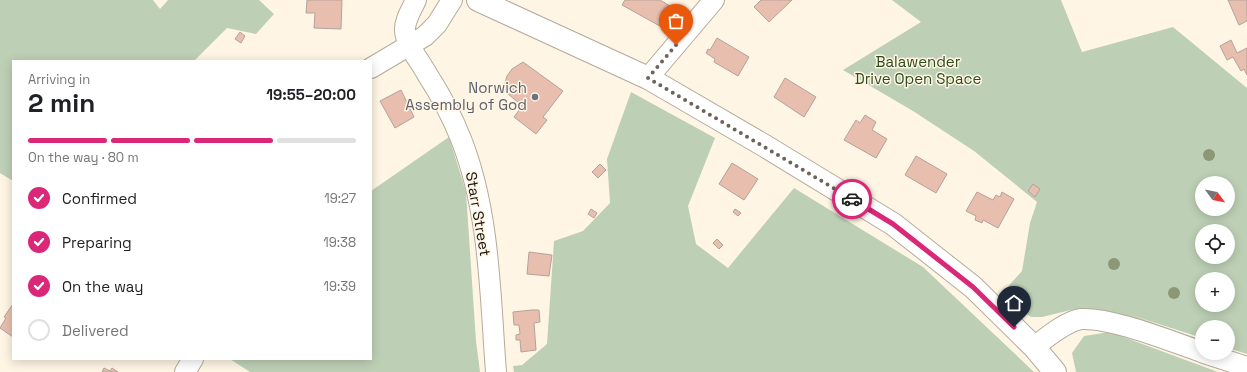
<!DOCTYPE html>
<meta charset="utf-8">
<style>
body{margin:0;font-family:"Space Grotesk",sans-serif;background:#f2f2f2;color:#202124;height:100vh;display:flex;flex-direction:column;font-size:15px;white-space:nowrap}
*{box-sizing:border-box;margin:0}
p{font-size:13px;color:#757577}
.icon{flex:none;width:22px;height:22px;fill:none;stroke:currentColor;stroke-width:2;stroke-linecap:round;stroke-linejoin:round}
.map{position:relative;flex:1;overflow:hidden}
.drawer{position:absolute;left:12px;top:60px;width:360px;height:300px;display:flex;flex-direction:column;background:#fff;border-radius:0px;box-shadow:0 2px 10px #0003}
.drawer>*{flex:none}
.needle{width:26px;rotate:122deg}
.fabs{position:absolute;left:1195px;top:176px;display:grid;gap:8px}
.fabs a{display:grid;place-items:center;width:40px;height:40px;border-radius:50%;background:#fff;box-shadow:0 2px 10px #0003;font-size:20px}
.pin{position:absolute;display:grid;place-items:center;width:34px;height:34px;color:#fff;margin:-41px -17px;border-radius:50% 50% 50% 0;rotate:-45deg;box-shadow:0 0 4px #0007}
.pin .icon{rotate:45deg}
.courier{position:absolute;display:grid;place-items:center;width:40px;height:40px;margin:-20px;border:3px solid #db2777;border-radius:50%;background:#fff;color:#222;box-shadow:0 1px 5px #0007}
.overview em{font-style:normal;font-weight:600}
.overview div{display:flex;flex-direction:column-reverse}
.overview{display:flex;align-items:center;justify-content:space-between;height:68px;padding:0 16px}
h1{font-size:26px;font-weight:600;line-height:30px}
.bar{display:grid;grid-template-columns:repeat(4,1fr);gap:6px 4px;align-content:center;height:48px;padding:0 16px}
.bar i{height:5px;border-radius:3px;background:#e0e0e0}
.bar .on{background:#db2777}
.bar p{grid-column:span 4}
ol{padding:0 16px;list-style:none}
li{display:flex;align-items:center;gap:12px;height:44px}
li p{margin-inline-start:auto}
li .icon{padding:4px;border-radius:50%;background:#db2777;color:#fff;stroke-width:4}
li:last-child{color:#757577}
li i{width:22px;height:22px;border:2px solid #e0e0e0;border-radius:50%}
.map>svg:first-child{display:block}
.green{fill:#bdd0b5;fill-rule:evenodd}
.building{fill:#e8bfae;stroke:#b5a19a}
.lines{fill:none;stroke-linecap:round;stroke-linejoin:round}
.street-casing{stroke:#b4ab9a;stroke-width:22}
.secondary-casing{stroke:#b4ab9a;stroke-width:24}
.street{stroke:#fff;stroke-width:20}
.secondary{stroke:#fff;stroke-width:22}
.tree{fill:#8c9875}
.done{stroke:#6b655b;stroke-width:4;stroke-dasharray:0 7.2}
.route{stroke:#db2777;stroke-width:5}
.worship-dot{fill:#6b7280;stroke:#fff5e4;stroke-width:1.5}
.labels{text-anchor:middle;stroke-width:3;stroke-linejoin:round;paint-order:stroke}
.park-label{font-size:15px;fill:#2d4b1b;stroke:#fff5e4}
.worship-label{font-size:15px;fill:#5b616d;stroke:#fff5e4;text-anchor:end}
.street-label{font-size:15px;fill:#1b1711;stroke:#fff5e4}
</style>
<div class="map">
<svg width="1247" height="372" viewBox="0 0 1247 372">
<rect width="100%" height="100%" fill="#fff5e4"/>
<g class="green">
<path d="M0,0H153L160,9L168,0H259L274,14L256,34L227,28L194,61H13V181L0,173Z"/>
<path d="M892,0H1061L1082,52L1173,27L1247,88V354L1228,348V327H1202V338L1131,315L1202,340V344L1105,313L1075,309L1042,317H1031L1015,305L1003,292L1022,271L1030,223L1037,202L974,151L913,111L843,70L921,22ZM1202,183H1228V209H1202ZM1202,231H1228V257H1202ZM1202,279H1228V305H1202Z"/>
<path d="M631,92L715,138L688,206L696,244L728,268L794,188L923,267L1034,372H514L513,366L522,365L547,344L554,241L583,231L610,203L607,159Z"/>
<path d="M449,137L466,192L476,341L480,372H250L230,359H371V191Z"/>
<path d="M1110,332L1218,372H1076L1072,353L1084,336Z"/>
</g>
<g class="building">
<path d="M307,0H342L341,29L314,28L315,13H306Z"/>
<path d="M625,0H660L678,11L667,30L622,5Z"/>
<path d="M761,0H792L769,22L754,7Z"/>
<path d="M1228,0H1247V21L1239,25Z"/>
<path d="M240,32L245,36L241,43L235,39Z"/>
<path d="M717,38L749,57L738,76L714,62L715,59L706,53L708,49L710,50Z"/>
<path d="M1231,40L1237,53L1247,48V75L1244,69L1241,71L1233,57L1227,60L1220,46Z"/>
<path d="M523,62L563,91L543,117L547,120L536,134L514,117L520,109L516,107L519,103L503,90L507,76L512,69Z"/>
<path d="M785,78L816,97L804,117L774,97Z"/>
<path d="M401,90L414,117L395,128L380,101Z"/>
<path d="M865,115L876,122L872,130L887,139L876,158L844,140L856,120L860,123Z"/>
<path d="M916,156L947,174L936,193L905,175Z"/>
<path d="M732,163L758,179L744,200L719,184Z"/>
<path d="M600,164L606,170L598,178L592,172Z"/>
<path d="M1033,184L1040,189L1035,197L1028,191Z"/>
<path d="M977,192L993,200L996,195L1000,197L1002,192L1014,199L998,228L983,220L982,223L975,220L976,216L966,211Z"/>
<path d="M591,209L597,213L594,218L588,214Z"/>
<path d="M735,209L741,213L738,216L733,212Z"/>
<path d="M717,239L723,245L719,249L713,243Z"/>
<path d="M529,252L552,255L549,276L527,274Z"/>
<path d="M13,304V337L0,328L6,318L4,317Z"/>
<path d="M532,310H539L540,322L534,323L536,350L521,352L520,340H516V335L520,334L519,325H514L513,312Z"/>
<path d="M104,368L110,371L112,368L118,372H102Z"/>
</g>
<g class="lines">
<g class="street-casing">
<g id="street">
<path d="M416,0C412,9 404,21 405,31C406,45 420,61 427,74C440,94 452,116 461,139C490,212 490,295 496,372"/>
<path d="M371,68L425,36L437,24L452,0"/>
<path d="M648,78L714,0"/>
<path d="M1034,347C1046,338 1066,321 1081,319C1111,317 1172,342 1202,352"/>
<path d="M1204,353L1247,367"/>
<path d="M185,372L193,359"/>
</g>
</g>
<g class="secondary-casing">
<path id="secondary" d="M478,0L648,78L765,146L893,224L973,287L1034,347L1055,372"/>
</g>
<use href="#street" class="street"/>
<use href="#secondary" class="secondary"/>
</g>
<g class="tree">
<circle cx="1209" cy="155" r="6"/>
<circle cx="1114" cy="264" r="6"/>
<circle cx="1174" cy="293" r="6"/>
</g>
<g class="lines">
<path class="done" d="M676,45L648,78L852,199"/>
<path class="route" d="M852,199L893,224L973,287L1014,327"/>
</g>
<circle class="worship-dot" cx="535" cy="97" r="4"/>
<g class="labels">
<g class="park-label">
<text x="918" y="67">Balawender<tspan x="918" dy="17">Drive Open Space</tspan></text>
</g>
<g class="worship-label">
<text x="527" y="93">Norwich<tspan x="527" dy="17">Assembly of God</tspan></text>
</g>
<g class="street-label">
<text transform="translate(478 214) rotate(80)" y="5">Starr Street</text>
</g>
</g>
</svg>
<div class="fabs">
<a><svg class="needle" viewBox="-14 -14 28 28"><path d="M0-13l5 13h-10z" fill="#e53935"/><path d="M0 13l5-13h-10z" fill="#757577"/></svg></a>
<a><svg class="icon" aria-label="locate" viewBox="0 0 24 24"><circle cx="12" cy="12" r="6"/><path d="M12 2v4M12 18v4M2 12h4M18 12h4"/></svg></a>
<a>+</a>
<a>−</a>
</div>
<div class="pin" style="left:676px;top:45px;background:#ea580c"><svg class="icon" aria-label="bag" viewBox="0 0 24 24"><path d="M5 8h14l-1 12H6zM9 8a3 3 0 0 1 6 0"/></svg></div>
<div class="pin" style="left:1014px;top:327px;background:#1f2937"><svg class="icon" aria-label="home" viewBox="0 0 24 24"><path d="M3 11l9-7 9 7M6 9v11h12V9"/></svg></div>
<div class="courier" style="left:852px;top:199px"><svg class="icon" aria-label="car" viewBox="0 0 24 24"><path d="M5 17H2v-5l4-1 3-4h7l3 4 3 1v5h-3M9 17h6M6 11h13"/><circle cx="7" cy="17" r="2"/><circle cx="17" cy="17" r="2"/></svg></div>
<section class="drawer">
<div class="overview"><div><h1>2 min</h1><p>Arriving in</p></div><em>19:55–20:00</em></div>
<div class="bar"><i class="on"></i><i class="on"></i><i class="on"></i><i></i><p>On the way · 80 m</p></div>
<ol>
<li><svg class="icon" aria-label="check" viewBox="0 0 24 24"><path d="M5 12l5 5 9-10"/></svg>Confirmed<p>19:27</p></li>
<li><svg class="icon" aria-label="check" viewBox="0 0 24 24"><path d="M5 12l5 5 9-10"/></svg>Preparing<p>19:38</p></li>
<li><svg class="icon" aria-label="check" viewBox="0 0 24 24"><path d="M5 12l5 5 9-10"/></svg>On the way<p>19:39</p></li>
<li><i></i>Delivered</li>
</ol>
</section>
</div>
